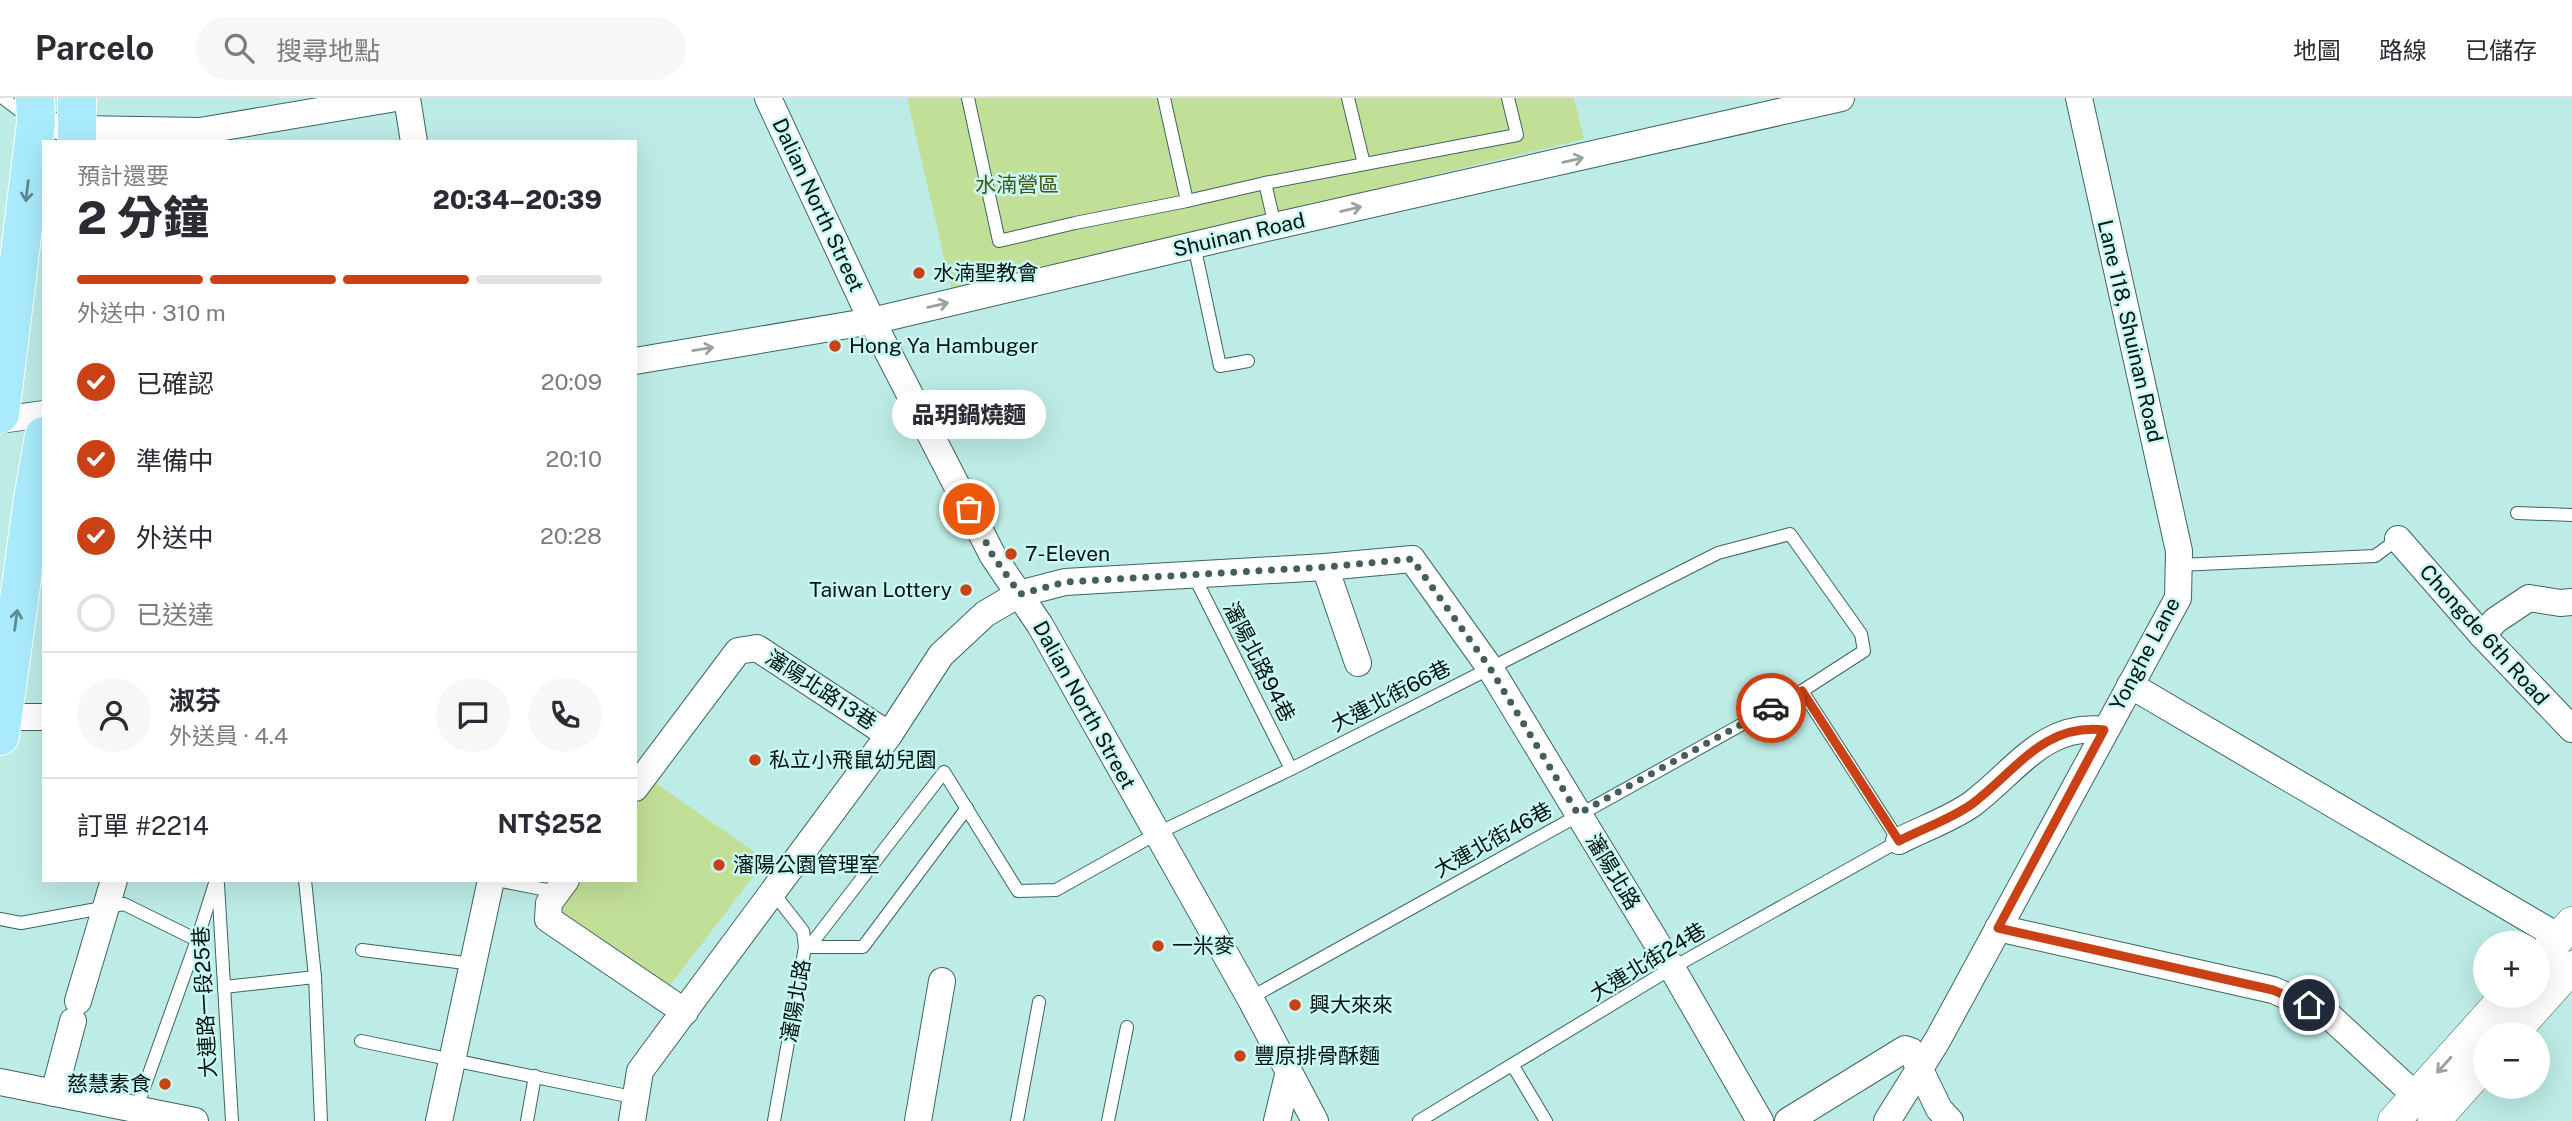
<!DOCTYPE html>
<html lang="zh-TW">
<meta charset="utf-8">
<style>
body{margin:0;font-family:"Public Sans","Noto Sans TC",sans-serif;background:#f7f7f7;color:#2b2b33;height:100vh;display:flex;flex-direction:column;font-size:26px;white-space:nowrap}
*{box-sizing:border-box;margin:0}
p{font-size:23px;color:#7c7c81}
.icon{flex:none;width:38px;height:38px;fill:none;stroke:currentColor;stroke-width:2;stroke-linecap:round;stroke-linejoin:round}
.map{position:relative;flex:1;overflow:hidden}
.drawer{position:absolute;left:42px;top:42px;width:595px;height:742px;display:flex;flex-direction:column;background:#fff;border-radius:0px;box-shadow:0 7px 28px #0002}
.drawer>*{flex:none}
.tools{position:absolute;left:2473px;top:833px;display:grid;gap:14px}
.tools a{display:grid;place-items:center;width:77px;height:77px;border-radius:50%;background:#fff;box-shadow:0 7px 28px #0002;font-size:35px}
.pin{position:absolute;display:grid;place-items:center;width:60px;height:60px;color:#fff;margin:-30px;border:4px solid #fff;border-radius:50%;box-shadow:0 2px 7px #0007}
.courier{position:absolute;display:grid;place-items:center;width:70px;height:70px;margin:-35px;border:5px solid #ca4115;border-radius:50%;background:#fff;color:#222;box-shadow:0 2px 9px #0007}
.bubble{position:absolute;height:49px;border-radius:24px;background:#fff;box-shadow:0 7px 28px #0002;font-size:23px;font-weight:800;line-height:49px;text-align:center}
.headline em{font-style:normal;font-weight:800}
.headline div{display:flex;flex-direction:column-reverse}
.headline{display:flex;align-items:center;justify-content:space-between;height:119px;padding:0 35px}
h1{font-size:46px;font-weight:800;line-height:52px}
.bar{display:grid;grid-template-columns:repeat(4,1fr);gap:10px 7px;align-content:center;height:84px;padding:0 35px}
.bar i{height:9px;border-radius:5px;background:#e1e1e2}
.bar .active{background:#ca4115}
.bar p{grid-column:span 4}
.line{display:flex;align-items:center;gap:18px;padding:0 35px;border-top:2px solid #e1e1e2}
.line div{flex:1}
.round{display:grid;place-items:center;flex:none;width:74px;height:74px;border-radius:37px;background:#f7f7f7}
ol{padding:0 35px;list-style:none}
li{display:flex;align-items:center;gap:21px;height:77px}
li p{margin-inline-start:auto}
li .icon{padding:7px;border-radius:50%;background:#ca4115;color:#fff;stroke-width:4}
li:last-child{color:#7c7c81}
li i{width:38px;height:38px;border:4px solid #e1e1e2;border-radius:50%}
header{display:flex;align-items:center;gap:42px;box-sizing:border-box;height:98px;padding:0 35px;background:#fff;border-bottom:2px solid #e1e1e2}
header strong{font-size:33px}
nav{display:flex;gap:38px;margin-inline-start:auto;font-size:24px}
.search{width:490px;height:63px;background:#f7f7f7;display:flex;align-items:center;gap:18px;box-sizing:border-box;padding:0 24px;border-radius:38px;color:#7c7c81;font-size:26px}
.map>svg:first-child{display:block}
.green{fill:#c2df97}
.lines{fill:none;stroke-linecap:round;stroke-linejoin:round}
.service-casing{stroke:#3c6661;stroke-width:14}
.minor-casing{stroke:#3c6661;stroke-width:28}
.tertiary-casing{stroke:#3c6661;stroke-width:33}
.primary-casing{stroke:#fff;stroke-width:40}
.service{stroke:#fff;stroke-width:12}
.minor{stroke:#fff;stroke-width:26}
.tertiary{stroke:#fff;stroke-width:32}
.primary{stroke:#a9ebfc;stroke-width:38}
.oneway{stroke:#9aa1a0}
.oneway2{stroke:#5e8a92}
.done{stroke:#445f5b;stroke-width:7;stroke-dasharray:0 12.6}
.route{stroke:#ca4115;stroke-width:9}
.poi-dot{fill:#ca4115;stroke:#caf8f2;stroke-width:2.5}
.labels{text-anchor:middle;stroke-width:5;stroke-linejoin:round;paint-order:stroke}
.park-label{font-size:21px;fill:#3f5512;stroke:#caf8f2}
.street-label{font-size:21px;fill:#031311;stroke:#caf8f2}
.poi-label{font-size:21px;fill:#031311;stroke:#caf8f2;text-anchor:start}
</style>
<header>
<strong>Parcelo</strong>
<div class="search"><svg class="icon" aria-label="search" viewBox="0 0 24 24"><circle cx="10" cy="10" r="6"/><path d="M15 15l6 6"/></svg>搜尋地點</div>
<nav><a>地圖</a><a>路線</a><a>已儲存</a></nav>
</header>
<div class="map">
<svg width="2572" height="1023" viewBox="0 0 2572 1023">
<rect width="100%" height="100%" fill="#bdebe5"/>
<g class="green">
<path d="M907,0H1574L1584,41L952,193Z"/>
<path d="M654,684L766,762L668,890L563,816V802L578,782H635V709Z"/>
</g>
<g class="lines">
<g class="service-casing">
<g id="service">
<path d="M3,0L28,19"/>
<path d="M968,0L999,143L1075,125L1187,103"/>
<path d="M1164,0L1187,103L1265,85"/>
<path d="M1348,0L1364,66"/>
<path d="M1275,128L1265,85L1517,37L1508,0"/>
<path d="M1194,147L1220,268L1248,263"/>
<path d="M2517,415L2572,417"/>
<path d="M2179,467L2375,458L2398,441"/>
<path d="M1193,476L1291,671"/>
<path d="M305,782L315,879L321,1023"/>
<path d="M496,782L557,794"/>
<path d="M218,786L232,1023"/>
<path d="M772,793L803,833L805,849L774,1023"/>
<path d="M0,821L21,825L124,806L197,842"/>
<path d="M805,849H863L967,710"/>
<path d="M809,849L944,674L1018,793L1056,792L1156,736L1291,671L1718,455L1790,436L1861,536L1864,553L1802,593L1250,900"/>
<path d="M362,852L473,866"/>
<path d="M224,889L315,879"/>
<path d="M361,943L637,1000"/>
<path d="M1513,968L1546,1023"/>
<path d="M136,1012L197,842L216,782"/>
<path d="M527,1023L535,978"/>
<path d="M1017,1023L1039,904"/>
<path d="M1108,1023L1127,929"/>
<path d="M1419,1023L1672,870L1899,743L1802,593"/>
</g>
</g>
<g class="minor-casing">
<g id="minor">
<path d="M407,0L414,44"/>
<path d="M768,0L872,223L993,458L1040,527L1250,900L1315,1023"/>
<path d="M36,25L78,31L200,33L396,0"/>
<path d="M635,263L872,223L1275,128L1841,0"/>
<path d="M0,322L44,316"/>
<path d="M2398,441L2482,537L2572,631"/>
<path d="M1325,469L1358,565"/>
<path d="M2482,537L2496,522L2529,500L2560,505L2572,504"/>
<path d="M2130,587L2559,839"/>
<path d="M2,619H44"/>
<path d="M635,690L738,553L757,550L889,637"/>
<path d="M1899,743C1922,731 1951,721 1972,706C2015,674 2043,625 2104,632"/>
<path d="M566,782L549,805L548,821L685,914"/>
<path d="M1998,830L2273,892L2326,915L2416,998"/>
<path d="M78,903L114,782"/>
<path d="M0,984L195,1023"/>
<path d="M54,995L73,923"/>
<path d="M439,1023L491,782"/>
<path d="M632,1023L640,973L889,637L941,557L985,516L1019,496L1065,484L1325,469L1412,461L1490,570L1672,870L1760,1023"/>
<path d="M918,1023L942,883"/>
<path d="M1277,1023L1288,977"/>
<path d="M1788,1023L1905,951L1911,953L1939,1011L1950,1023"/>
<path d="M1887,1023L1937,943L2178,500L2179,453L2079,0"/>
</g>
</g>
<g class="tertiary-casing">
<g id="tertiary">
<path d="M2538,863L2572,825"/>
<path d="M2512,936L2572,869"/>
<path d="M2394,1023L2506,898"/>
<path d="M2434,1023L2485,966"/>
</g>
</g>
<g class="primary-casing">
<g id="primary">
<path d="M77,0V44"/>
<path d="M0,316L36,25L35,0"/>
<path d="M0,638L33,401L44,338"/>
</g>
</g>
<use href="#service" class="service"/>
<use href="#minor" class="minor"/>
<use href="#tertiary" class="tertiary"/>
<use href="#primary" class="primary"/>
</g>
<defs><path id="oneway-shaft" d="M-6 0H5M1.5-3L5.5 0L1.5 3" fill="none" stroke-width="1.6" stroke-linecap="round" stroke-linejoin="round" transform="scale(1.75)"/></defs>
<g class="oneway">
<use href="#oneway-shaft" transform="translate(1573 62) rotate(-13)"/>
<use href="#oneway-shaft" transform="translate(1351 111) rotate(-13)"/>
<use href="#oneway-shaft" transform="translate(938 207) rotate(-13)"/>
<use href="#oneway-shaft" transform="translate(703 251) rotate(-9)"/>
<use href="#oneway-shaft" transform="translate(2444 967) rotate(132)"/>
</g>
<g class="oneway2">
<use href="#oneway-shaft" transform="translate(27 93) rotate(97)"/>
<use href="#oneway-shaft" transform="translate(16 522) rotate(-82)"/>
</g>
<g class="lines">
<path class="done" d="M969,411L993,458L1020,496L1065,484L1325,469L1412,461L1490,570L1578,716L1771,610"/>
<path class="route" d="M1771,610L1802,593L1899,743C1922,731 1951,721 1972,706C2015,674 2043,625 2104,632L1998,830L2273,892L2309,907"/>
</g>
<g class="poi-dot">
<circle cx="919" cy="175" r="7"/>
<circle cx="835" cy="248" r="7"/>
<circle cx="1011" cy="456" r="7"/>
<circle cx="966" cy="492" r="7"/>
<circle cx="755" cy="662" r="7"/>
<circle cx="719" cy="767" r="7"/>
<circle cx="1158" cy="848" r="7"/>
<circle cx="1295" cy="907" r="7"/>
<circle cx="1240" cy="958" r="7"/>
<circle cx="165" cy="986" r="7"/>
</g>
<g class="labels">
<g class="park-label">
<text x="1017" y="94">水湳營區</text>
</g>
<g class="street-label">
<text transform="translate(818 107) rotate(65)" y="7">Dalian North Street</text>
<text transform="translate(1239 137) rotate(-13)" y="7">Shuinan Road</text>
<text transform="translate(2130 233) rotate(77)" y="7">Lane 118, Shuinan Road</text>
<text transform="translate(2484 537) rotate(48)" y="7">Chongde 6th Road</text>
<text transform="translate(2145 556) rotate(-62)" y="7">Yonghe Lane</text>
<text transform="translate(1259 564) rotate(63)" y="7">瀋陽北路94巷</text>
<text transform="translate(821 592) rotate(33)" y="7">瀋陽北路13巷</text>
<text transform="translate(1391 598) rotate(-27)" y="7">大連北街66巷</text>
<text transform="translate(1084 607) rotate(61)" y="7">Dalian North Street</text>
<text transform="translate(1493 742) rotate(-29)" y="7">大連北街46巷</text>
<text transform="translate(1613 774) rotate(59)" y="7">瀋陽北路</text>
<text transform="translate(1648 864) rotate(-31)" y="7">大連北街24巷</text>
<text transform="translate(796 903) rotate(-80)" y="7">瀋陽北路</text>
<text transform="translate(205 904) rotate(-93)" y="7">大連路一段25巷</text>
</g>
<g class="poi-label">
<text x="933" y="182">水湳聖教會</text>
<text x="849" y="255">Hong Ya Hambuger</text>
<text x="1025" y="463">7-Eleven</text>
<text x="952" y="499" text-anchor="end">Taiwan Lottery</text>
<text x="769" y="669">私立小飛鼠幼兒園</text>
<text x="733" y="774">瀋陽公園管理室</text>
<text x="1172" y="855">一米麥</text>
<text x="1309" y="914">興大來來</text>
<text x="1254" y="965">豐原排骨酥麵</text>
<text x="151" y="993" text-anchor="end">慈慧素食</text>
</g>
</g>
</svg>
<div class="tools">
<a>+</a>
<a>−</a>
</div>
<div class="pin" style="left:969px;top:411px;background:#ea580c"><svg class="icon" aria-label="bag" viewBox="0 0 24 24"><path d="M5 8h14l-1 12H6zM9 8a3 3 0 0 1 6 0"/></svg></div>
<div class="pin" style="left:2309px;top:907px;background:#1f2937"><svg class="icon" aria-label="home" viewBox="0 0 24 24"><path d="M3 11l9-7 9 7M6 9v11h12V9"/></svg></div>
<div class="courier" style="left:1771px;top:610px"><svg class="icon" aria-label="car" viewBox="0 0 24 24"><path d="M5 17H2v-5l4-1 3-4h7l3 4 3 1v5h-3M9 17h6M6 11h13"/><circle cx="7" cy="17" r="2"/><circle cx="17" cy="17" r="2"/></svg></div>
<div class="bubble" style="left:892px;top:292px;width:154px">品玥鍋燒麵</div>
<section class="drawer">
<div class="headline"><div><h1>2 分鐘</h1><p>預計還要</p></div><em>20:34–20:39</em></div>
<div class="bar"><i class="active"></i><i class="active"></i><i class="active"></i><i></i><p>外送中 · 310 m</p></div>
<ol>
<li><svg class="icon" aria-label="check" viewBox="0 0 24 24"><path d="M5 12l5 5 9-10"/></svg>已確認<p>20:09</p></li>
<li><svg class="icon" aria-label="check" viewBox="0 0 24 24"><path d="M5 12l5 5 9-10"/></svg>準備中<p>20:10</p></li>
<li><svg class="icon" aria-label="check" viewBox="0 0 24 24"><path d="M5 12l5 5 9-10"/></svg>外送中<p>20:28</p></li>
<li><i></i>已送達</li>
</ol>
<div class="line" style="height:126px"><a class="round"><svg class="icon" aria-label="person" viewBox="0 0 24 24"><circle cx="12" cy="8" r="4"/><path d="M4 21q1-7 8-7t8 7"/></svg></a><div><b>淑芬</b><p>外送員 · 4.4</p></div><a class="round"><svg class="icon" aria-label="chat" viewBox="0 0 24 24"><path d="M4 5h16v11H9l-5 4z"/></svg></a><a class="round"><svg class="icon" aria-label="phone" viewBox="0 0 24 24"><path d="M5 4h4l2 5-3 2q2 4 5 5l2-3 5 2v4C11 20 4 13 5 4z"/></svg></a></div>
<div class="line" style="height:91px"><div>訂單 #2214</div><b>NT$252</b></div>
</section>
</div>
